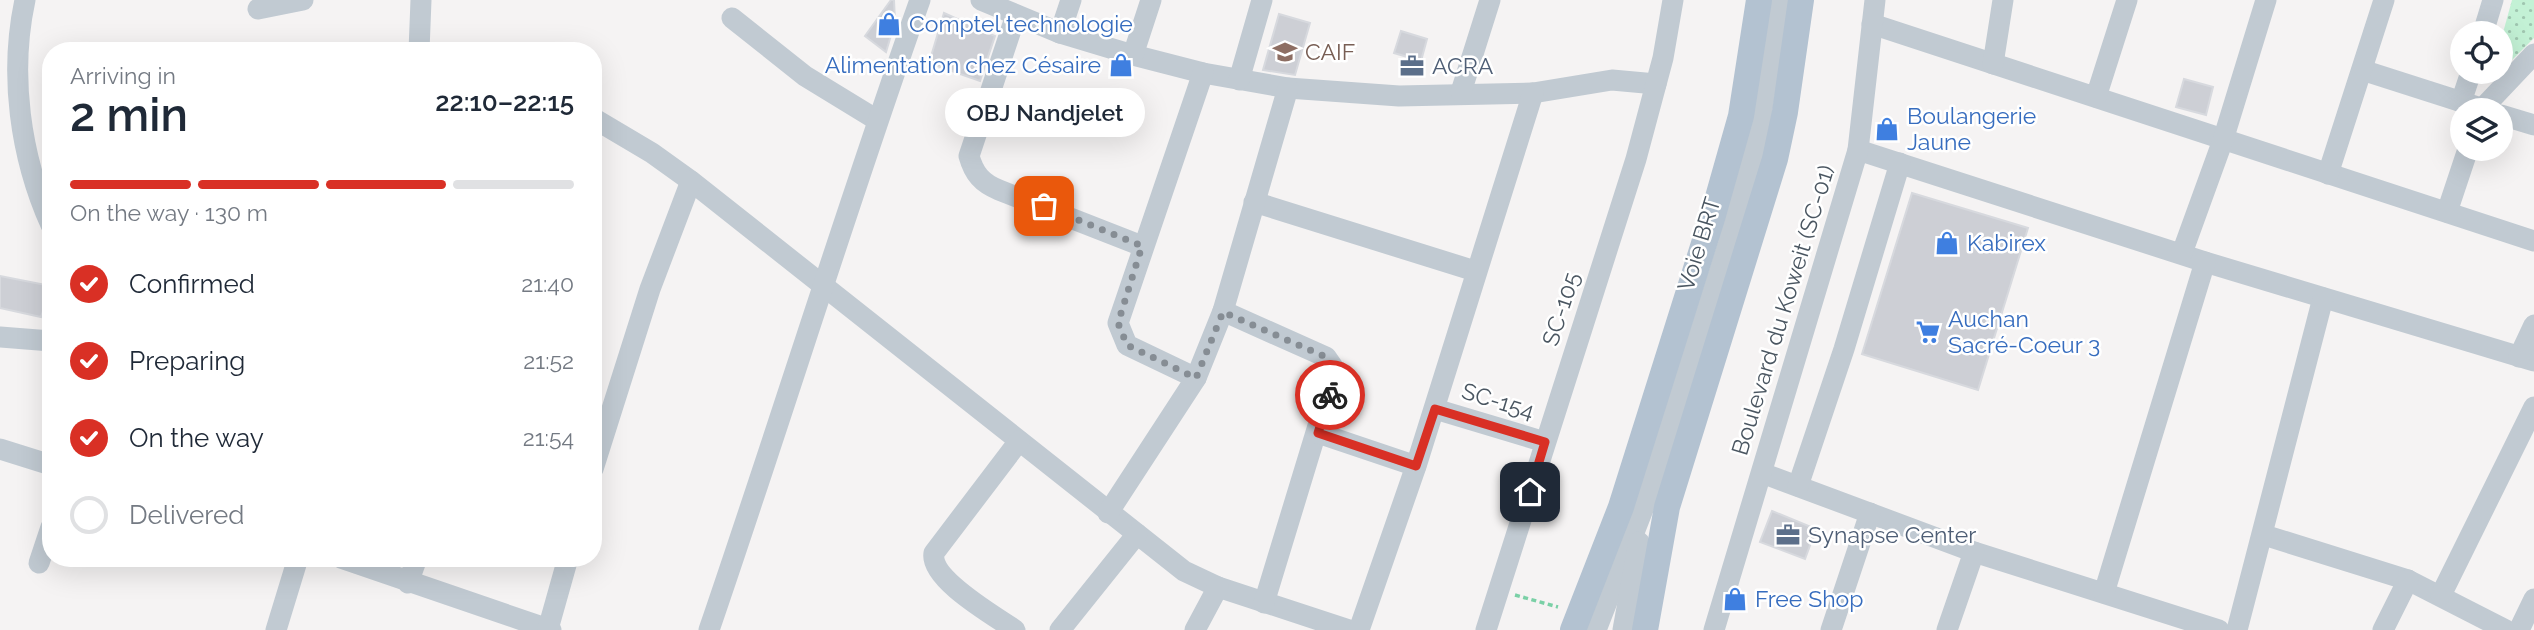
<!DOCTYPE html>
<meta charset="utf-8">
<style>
body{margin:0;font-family:Raleway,sans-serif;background:#f6f6f7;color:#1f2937;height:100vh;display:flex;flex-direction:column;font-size:26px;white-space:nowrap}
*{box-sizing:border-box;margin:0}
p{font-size:23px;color:#747a83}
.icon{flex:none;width:38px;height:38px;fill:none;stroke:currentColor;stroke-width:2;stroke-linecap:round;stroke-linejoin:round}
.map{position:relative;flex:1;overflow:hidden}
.panel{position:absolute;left:42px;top:42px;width:560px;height:525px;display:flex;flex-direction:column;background:#fff;border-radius:28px;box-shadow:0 7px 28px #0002}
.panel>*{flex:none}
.buttons{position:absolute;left:2450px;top:21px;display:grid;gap:14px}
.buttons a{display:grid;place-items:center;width:63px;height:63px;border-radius:50%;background:#fff;box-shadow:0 7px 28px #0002;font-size:35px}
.pin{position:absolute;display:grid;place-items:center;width:60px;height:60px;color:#fff;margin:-30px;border-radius:14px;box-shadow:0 4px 10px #0006}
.courier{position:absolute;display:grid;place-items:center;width:70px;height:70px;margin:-35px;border:5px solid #d93025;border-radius:50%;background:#fff;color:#222;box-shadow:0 2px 9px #0007}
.bubble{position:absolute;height:49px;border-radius:24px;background:#fff;box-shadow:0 7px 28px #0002;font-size:23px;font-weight:600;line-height:49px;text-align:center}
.headline em{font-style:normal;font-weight:600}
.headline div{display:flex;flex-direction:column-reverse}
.headline{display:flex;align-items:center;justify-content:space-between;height:119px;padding:0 28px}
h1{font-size:46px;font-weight:600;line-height:52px}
.bar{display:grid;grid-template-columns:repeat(4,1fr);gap:10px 7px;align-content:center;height:84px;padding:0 28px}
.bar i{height:9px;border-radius:5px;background:#e0e1e3}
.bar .current{background:#d93025}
.bar p{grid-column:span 4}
ol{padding:0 28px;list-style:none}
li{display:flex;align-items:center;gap:21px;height:77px}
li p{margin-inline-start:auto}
li .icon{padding:7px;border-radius:50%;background:#d93025;color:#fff;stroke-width:4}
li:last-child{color:#747a83}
li i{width:38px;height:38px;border:4px solid #e0e1e3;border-radius:50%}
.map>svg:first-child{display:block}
.garden{fill:url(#garden-dots)}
.building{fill:#cdcfd5;stroke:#d7d9de;stroke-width:2}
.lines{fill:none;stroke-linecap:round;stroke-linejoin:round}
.path{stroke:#7ad0a6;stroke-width:3.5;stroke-dasharray:5 3.5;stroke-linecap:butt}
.minor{stroke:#c1cad2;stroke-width:21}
.major{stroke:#b3c2d1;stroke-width:26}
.done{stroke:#868d94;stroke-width:7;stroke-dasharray:0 12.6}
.route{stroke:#d93025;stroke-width:9}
.labels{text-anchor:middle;stroke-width:5;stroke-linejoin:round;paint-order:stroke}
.shop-label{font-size:23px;fill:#366cbe;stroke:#fff;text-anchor:start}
.education-label{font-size:23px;fill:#785e54;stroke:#fff;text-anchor:start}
.service-label{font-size:23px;fill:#4e5e75;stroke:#fff;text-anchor:start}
.street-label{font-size:23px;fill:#4a5661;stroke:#fff}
</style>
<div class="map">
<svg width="2534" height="630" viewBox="0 0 2534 630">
<defs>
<pattern id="garden-dots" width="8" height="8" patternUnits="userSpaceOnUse" patternTransform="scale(1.75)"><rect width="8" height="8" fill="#c3f1d5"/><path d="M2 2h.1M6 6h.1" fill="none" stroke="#a0c6b0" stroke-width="1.8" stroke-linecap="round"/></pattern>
</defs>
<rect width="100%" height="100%" fill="#f5f3f3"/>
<path class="garden" d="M2512,0H2534V38L2501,71V40Z"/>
<g class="building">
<path d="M891,0H894L895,22L886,52L865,36Z"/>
<path d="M944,13L995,36L980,81L929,63Z"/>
<path d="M1279,14L1310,23L1295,75L1263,70Z"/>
<path d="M1401,31L1427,39L1421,61L1394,53Z"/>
<path d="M2184,79L2213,87L2206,115L2176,107Z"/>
<path d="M1912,193L2028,228L1978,390L1862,354Z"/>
<path d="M0,276L51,286V312L43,311L41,317L0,308Z"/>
<path d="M1772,511L1816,529L1805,559L1760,542Z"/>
</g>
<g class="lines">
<path class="path" d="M1515,595L1558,607"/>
<g class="minor">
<path d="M25,0C9,74 20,156 51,225"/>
<path d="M981,0L1060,33L1133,55L1203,73L1288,88L1399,96L1533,93L1612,80L1656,84"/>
<path d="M258,9L303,0"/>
<path d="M1016,15L969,156C974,174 982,183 999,190L1142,246"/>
<path d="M732,18L805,76L877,120"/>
<path d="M1872,24L2534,241"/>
<path d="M1060,33L1071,0"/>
<path d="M2483,33L2493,0"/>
<path d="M419,51L421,0"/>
<path d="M1133,55L1151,0"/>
<path d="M1993,64L2003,0"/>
<path d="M2362,70L2487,110"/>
<path d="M1239,80L1262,0"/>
<path d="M1461,92L1490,0"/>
<path d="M2096,97L2127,0"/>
<path d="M2461,102L2471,72"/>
<path d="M2481,110L2534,54"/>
<path d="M2501,115L2534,125"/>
<path d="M593,118L652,153L691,181L1184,571L1218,587L1349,630"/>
<path d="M1858,150L2205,262L2534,361"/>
<path d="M2328,174L2384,0"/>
<path d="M1254,202L1475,271"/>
<path d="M2447,212L2468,149"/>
<path d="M2182,253L2223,140L2266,0"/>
<path d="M1223,311L1326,357L1335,370L1264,603"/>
<path d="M0,337L51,341"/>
<path d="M2519,357L2534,325"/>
<path d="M1196,378L1127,345L1118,323L1203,73"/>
<path d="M1435,409L1545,442"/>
<path d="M1318,433L1416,466"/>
<path d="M0,449L51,465"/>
<path d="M593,469L650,289L691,181"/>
<path d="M1762,473L1974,552L2219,630"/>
<path d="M1798,486L1844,349L1900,163"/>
<path d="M1108,513L1196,378L1223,311L1288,88"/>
<path d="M2264,535L2408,580L2506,630"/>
<path d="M341,558L551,630"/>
<path d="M39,563L51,527"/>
<path d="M408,583L417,558"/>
<path d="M2104,593L2205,262"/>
<path d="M2441,595L2534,407"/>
<path d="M548,629L568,558"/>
<path d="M276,630L298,558"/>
<path d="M709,630C781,420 846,209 920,0"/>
<path d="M1015,630C995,616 929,579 934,553L1019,441"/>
<path d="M1060,630L1137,534"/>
<path d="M1195,630L1218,587"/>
<path d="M1359,630L1416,466L1533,93"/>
<path d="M1486,630L1636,159L1663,58L1673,0"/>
<path d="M1596,630L1647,499L1728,244L1757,143L1779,0"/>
<path d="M1623,630L1639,542"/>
<path d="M1714,630L1858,150L1875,0"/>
<path d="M1831,630L1870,513"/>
<path d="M1947,630L1974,552"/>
<path d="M2237,630L2323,298"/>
<path d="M2383,630L2408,580"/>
<path d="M2519,630L2534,599"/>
</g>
<g class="major">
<path d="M1573,630L1621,507L1713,215L1741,116L1759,0"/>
<path d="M1645,630L1667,507L1775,159L1785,112L1801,0"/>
</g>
</g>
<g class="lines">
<path class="done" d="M1044,206L1142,246L1118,323L1127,345L1196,378L1223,312L1326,357L1335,370L1330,395"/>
<path class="route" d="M1330,395L1318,433L1416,466L1435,409L1545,442L1530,492"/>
</g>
<defs>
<g id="shop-bare" transform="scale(1.89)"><path d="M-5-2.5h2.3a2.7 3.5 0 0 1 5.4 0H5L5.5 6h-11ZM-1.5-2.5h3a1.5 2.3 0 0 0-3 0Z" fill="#3f7fe0" stroke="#fff" stroke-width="2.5" paint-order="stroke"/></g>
<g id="school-bare" transform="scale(1.89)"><path d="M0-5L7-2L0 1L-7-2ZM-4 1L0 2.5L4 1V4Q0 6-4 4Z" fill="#8d6e63" stroke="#fff" stroke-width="2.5" paint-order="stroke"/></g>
<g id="office-bare" transform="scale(1.89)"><path d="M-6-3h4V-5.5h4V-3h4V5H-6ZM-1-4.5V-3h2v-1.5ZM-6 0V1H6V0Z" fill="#5c6f8a" stroke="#fff" stroke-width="2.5" paint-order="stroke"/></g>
<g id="supermarket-bare" transform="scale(1.89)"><path d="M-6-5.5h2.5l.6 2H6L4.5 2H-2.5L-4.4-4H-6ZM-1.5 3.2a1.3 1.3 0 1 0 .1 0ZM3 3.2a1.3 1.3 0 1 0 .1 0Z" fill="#3f7fe0" stroke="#fff" stroke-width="2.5" paint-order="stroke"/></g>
</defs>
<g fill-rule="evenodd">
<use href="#shop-bare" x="889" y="24"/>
<use href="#school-bare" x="1285" y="52"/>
<use href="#shop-bare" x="1121" y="65"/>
<use href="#office-bare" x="1412" y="66"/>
<use href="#shop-bare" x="1887" y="129"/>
<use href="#shop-bare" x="1947" y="243"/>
<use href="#supermarket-bare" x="1928" y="332"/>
<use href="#office-bare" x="1788" y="535"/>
<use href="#shop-bare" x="1735" y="599"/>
</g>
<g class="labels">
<g class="shop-label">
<text x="909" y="32">Comptel technologie</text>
<text x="1101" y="73" text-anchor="end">Alimentation chez Césaire</text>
<text x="1907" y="124">Boulangerie<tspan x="1907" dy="26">Jaune</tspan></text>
<text x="1967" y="251">Kabirex</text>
<text x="1948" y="327">Auchan<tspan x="1948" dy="26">Sacré-Coeur 3</tspan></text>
<text x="1755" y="607">Free Shop</text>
</g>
<g class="education-label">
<text x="1305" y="60">CAIF</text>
</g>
<g class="service-label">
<text x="1432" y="74">ACRA</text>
<text x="1808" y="543">Synapse Center</text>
</g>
<g class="street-label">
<text transform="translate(1699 244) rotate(-73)" y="8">Voie BRT</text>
<text transform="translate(1561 309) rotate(-72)" y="8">SC-105</text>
<text transform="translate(1783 310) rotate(-73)" y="8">Boulevard du Koweit (SC-01)</text>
<text transform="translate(1498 401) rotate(17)" y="8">SC-154</text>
</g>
</g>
</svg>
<div class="buttons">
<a><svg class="icon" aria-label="locate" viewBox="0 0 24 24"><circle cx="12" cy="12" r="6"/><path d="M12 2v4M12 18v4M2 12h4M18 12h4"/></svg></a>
<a><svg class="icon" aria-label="layers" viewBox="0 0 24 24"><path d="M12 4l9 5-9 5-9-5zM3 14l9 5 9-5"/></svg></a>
</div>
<div class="pin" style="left:1044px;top:206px;background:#ea580c"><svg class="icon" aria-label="bag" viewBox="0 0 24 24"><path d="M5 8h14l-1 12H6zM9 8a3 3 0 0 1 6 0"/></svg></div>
<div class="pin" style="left:1530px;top:492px;background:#1f2937"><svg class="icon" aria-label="home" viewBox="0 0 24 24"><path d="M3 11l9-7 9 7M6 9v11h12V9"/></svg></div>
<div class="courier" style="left:1330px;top:395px"><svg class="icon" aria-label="bike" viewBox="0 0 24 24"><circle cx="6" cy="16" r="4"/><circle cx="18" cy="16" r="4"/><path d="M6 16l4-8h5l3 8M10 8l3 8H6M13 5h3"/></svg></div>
<div class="bubble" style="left:945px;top:88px;width:200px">OBJ Nandjelet</div>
<section class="panel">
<div class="headline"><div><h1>2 min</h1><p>Arriving in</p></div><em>22:10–22:15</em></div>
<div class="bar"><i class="current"></i><i class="current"></i><i class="current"></i><i></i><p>On the way · 130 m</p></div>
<ol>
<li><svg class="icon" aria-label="check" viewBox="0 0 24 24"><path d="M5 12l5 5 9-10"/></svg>Confirmed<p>21:40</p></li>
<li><svg class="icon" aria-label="check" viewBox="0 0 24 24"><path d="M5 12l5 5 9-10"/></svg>Preparing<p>21:52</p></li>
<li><svg class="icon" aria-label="check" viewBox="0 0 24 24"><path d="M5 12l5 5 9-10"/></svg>On the way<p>21:54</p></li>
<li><i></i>Delivered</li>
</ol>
</section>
</div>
